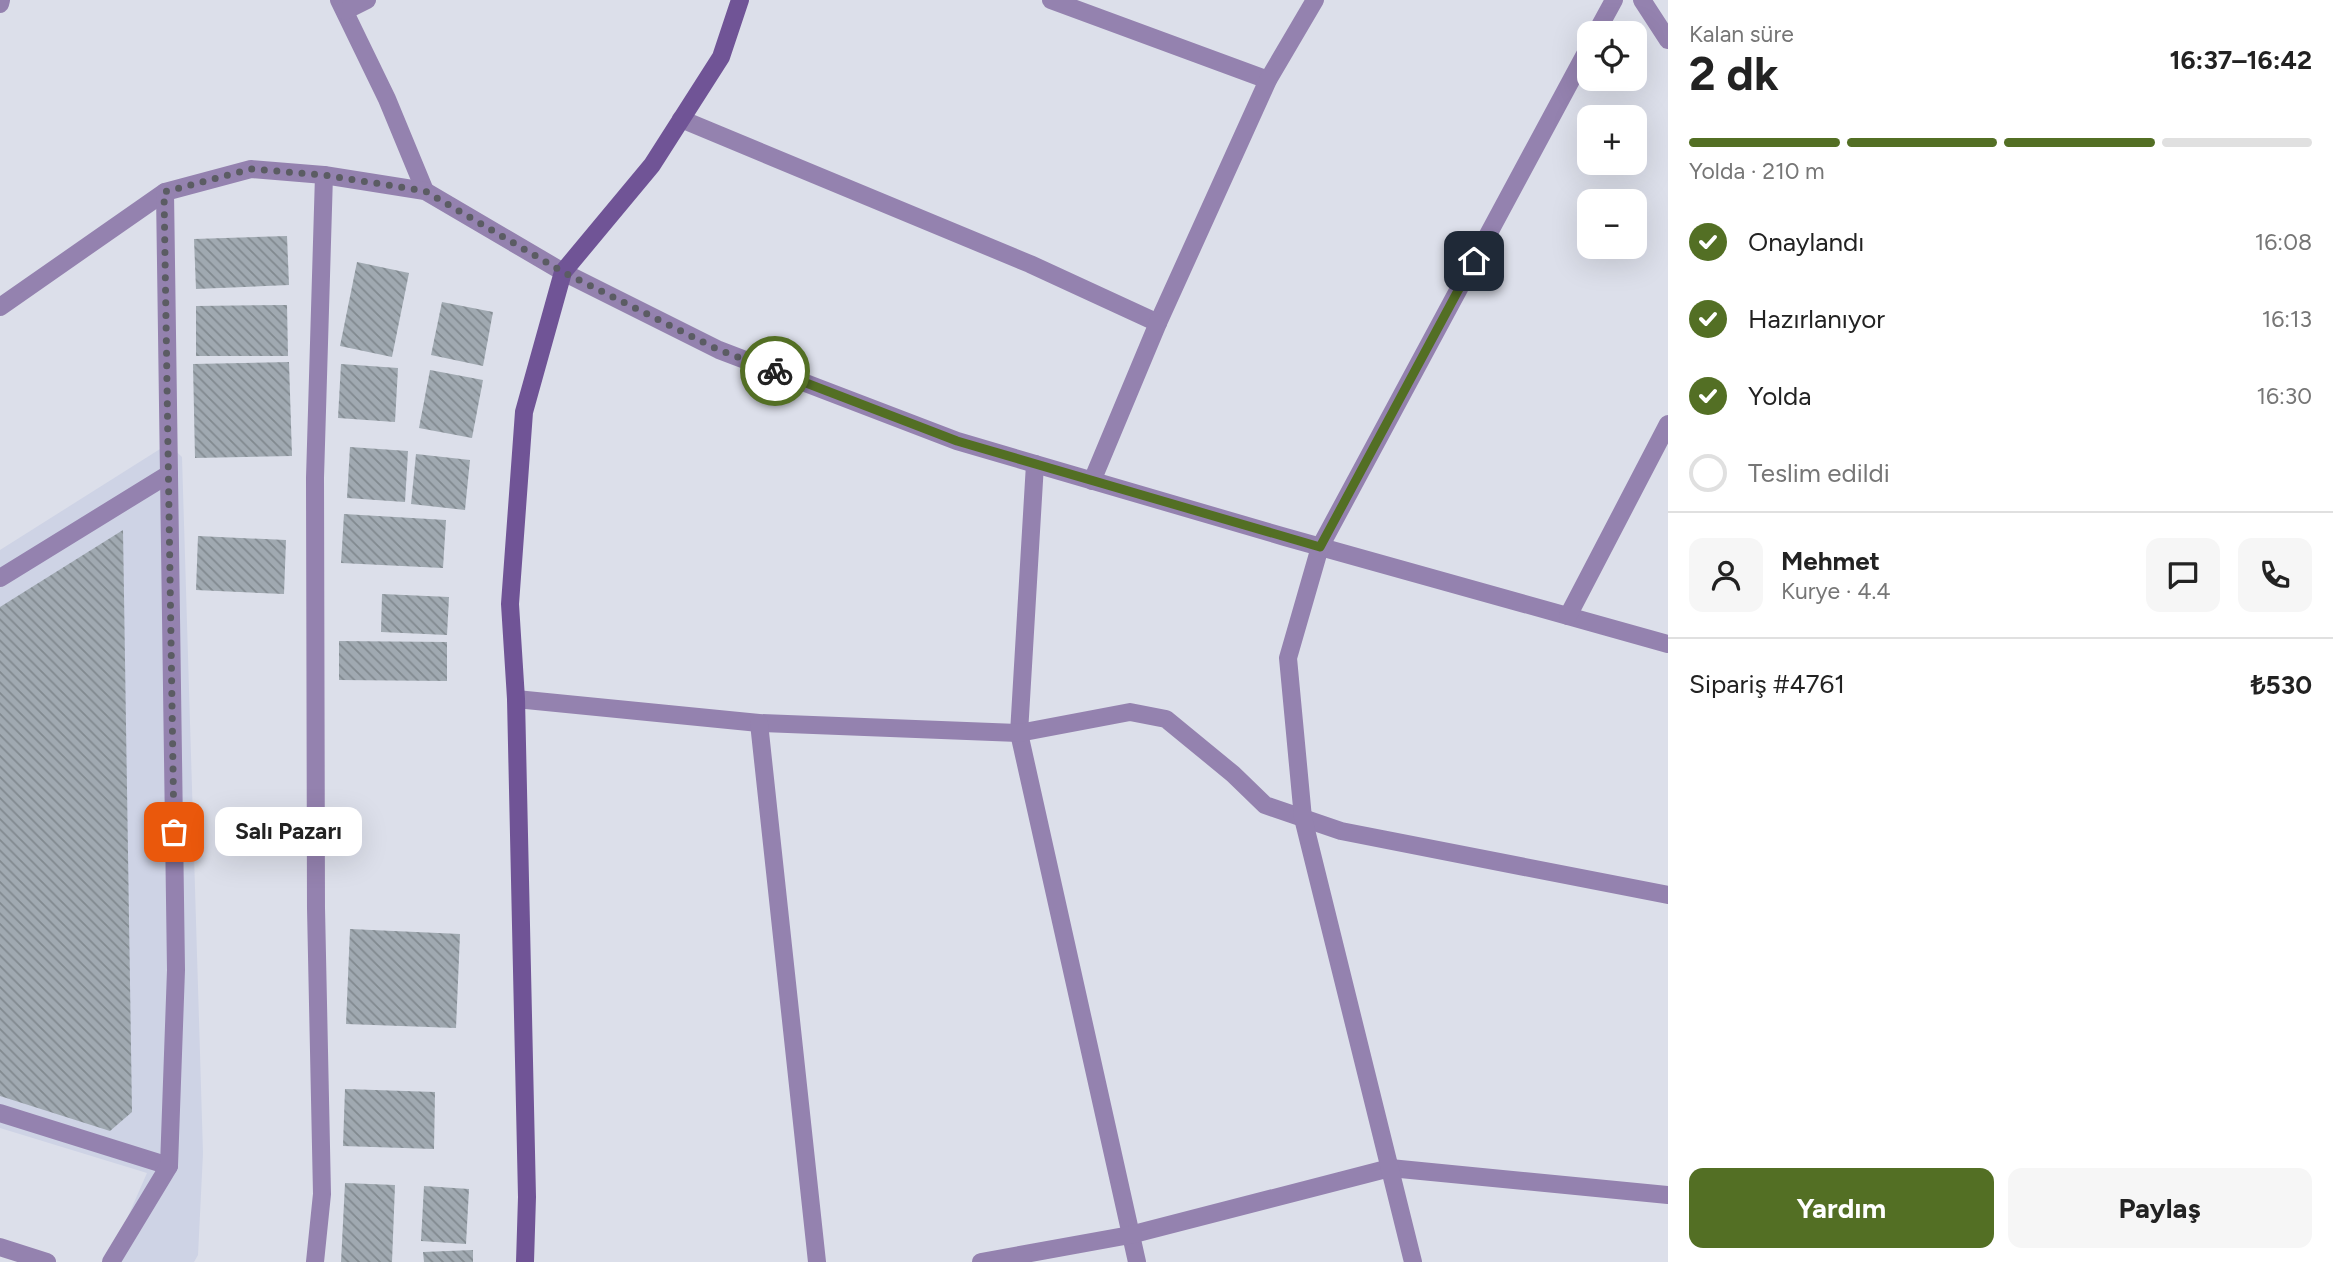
<!DOCTYPE html>
<html lang="tr">
<meta charset="utf-8">
<style>
body{margin:0;font-family:Figtree,sans-serif;background:#f6f6f6;color:#222;height:100vh;display:flex;flex-direction:column;font-size:26px;white-space:nowrap}
*{box-sizing:border-box;margin:0}
p{font-size:23px;color:#767676}
.icon{flex:none;width:38px;height:38px;fill:none;stroke:currentColor;stroke-width:2;stroke-linecap:round;stroke-linejoin:round}
.map{position:relative;flex:1;overflow:hidden}
.sheet{display:flex;flex-direction:column;background:#fff;width:665px}
.sheet>*{flex:none}
.fabs{position:absolute;left:1577px;top:21px;display:grid;gap:14px}
.fabs a{display:grid;place-items:center;width:70px;height:70px;border-radius:14px;background:#fff;box-shadow:0 7px 28px #0002;font-size:35px}
.pin{position:absolute;display:grid;place-items:center;width:60px;height:60px;color:#fff;margin:-30px;border-radius:14px;box-shadow:0 4px 10px #0006}
.courier{position:absolute;display:grid;place-items:center;width:70px;height:70px;margin:-35px;border:5px solid #536f24;border-radius:50%;background:#fff;color:#222;box-shadow:0 2px 9px #0007}
.bubble{position:absolute;height:49px;border-radius:14px;background:#fff;box-shadow:0 7px 28px #0002;font-size:23px;font-weight:700;line-height:49px;text-align:center}
.head em{font-style:normal;font-weight:700}
.head div{display:flex;flex-direction:column-reverse}
.head{display:flex;align-items:center;justify-content:space-between;height:119px;padding:0 21px}
h1{font-size:46px;font-weight:700;line-height:52px}
.bar{display:grid;grid-template-columns:repeat(4,1fr);gap:10px 7px;align-content:center;height:84px;padding:0 21px}
.bar i{height:9px;border-radius:5px;background:#e0e0e0}
.bar .current{background:#536f24}
.bar p{grid-column:span 4}
.line{display:flex;align-items:center;gap:18px;padding:0 21px;border-top:2px solid #e0e0e0}
.line div{flex:1}
.round{display:grid;place-items:center;flex:none;width:74px;height:74px;border-radius:14px;background:#f6f6f6}
ol{padding:0 21px;list-style:none}
li{display:flex;align-items:center;gap:21px;height:77px}
li p{margin-inline-start:auto}
li .icon{padding:7px;border-radius:50%;background:#536f24;color:#fff;stroke-width:4}
li:last-child{color:#767676}
li i{width:38px;height:38px;border:4px solid #e0e0e0;border-radius:50%}
.primary-button{display:flex;gap:14px;margin-top:auto;padding:14px 21px}
.primary-button a{flex:1;height:80px;border-radius:14px;background:#536f24;color:#fff;font-size:28px;font-weight:700;line-height:80px;text-align:center}
.primary-button a+a{background:#f6f6f6;color:#222}
main{display:flex;flex:1;min-height:0}
.map>svg:first-child{display:block}
.built{fill:#ced3e5}
.building{fill:url(#building-back-hatch)}
.lines{fill:none;stroke-linecap:round;stroke-linejoin:round}
.street{stroke:#9482af;stroke-width:18}
.secondary{stroke:#705496;stroke-width:18}
.done{stroke:#5b5c63;stroke-width:7;stroke-dasharray:0 12.6}
.route{stroke:#536f24;stroke-width:9}
</style>
<main>
<div class="map">
<svg width="1668" height="1262" viewBox="0 0 1668 1262">
<defs>
<pattern id="building-back-hatch" width="6" height="6" patternUnits="userSpaceOnUse" patternTransform="scale(1.75)"><rect width="6" height="6" fill="#a0a9b1"/><path d="M-1 5l2 2M0 0l6 6M5-1l2 2" fill="none" stroke="#81898f"/></pattern>
</defs>
<rect width="100%" height="100%" fill="#dcdfea"/>
<path class="built" d="M168,444L182,457L203,1153L198,1255L194,1262H108L147,1173L0,1128V550Z"/>
<g class="building">
<path d="M287,236L289,285L196,289L194,239Z"/>
<path d="M357,262L409,273L392,357L340,346Z"/>
<path d="M442,302L493,312L483,366L431,355Z"/>
<path d="M287,305L288,356H196V306Z"/>
<path d="M289,362L292,456L195,458L193,364Z"/>
<path d="M341,364L398,368L395,422L338,418Z"/>
<path d="M430,370L483,380L472,438L419,428Z"/>
<path d="M350,447L408,451L405,502L347,498Z"/>
<path d="M416,454L470,460L465,510L411,504Z"/>
<path d="M344,514L446,520L443,568L341,563Z"/>
<path d="M123,530L132,1112L110,1131L0,1096V607Z"/>
<path d="M198,536L286,540L284,594L196,590Z"/>
<path d="M382,594L449,597L447,635L381,632Z"/>
<path d="M339,641L447,642V681L339,680Z"/>
<path d="M350,929L460,934L456,1028L346,1024Z"/>
<path d="M345,1089L435,1092L434,1149L343,1146Z"/>
<path d="M345,1183L395,1185L392,1262H341Z"/>
<path d="M424,1186L469,1189L466,1244L421,1241Z"/>
<path d="M473,1250V1262H424L423,1252Z"/>
</g>
<g class="lines">
<g class="street">
<path d="M339,0L387,99L425,191"/>
<path d="M1051,0L1268,80"/>
<path d="M1642,0L1668,40"/>
<path d="M0,4L1,0"/>
<path d="M345,11L367,0"/>
<path d="M1596,33L1614,0"/>
<path d="M681,119L1030,264L1158,323"/>
<path d="M0,307L165,192L251,169L324,175L425,191L563,272L719,350L957,441L1285,537L1668,644"/>
<path d="M1035,464L1019,733L1137,1262"/>
<path d="M1092,481L1158,323L1268,80L1315,0"/>
<path d="M0,578L169,474"/>
<path d="M1568,616L1668,424"/>
<path d="M516,699L759,723L1019,733L1130,712L1166,719L1233,774L1265,805L1341,831L1668,895"/>
<path d="M759,723L817,1262"/>
<path d="M0,1113L169,1166"/>
<path d="M0,1247L47,1262"/>
<path d="M111,1262L169,1166L176,970L165,192"/>
<path d="M315,1262L322,1194L316,908L315,478L324,175"/>
<path d="M981,1262L1130,1235L1390,1168L1668,1195"/>
<path d="M1413,1262L1303,818L1288,658L1320,547L1589,47"/>
</g>
<path class="secondary" d="M525,1262L527,1197L516,699L510,604L524,412L563,272L652,165L721,57L740,0"/>
</g>
<g class="lines">
<path class="done" d="M174,832L164,192L251,169L324,175L425,191L563,272L719,350L775,371"/>
<path class="route" d="M775,371L957,441L1320,547L1474,261"/>
</g>
</svg>
<div class="fabs">
<a><svg class="icon" aria-label="locate" viewBox="0 0 24 24"><circle cx="12" cy="12" r="6"/><path d="M12 2v4M12 18v4M2 12h4M18 12h4"/></svg></a>
<a>+</a>
<a>−</a>
</div>
<div class="pin" style="left:174px;top:832px;background:#ea580c"><svg class="icon" aria-label="bag" viewBox="0 0 24 24"><path d="M5 8h14l-1 12H6zM9 8a3 3 0 0 1 6 0"/></svg></div>
<div class="pin" style="left:1474px;top:261px;background:#1f2937"><svg class="icon" aria-label="home" viewBox="0 0 24 24"><path d="M3 11l9-7 9 7M6 9v11h12V9"/></svg></div>
<div class="courier" style="left:775px;top:371px"><svg class="icon" aria-label="bike" viewBox="0 0 24 24"><circle cx="6" cy="16" r="4"/><circle cx="18" cy="16" r="4"/><path d="M6 16l4-8h5l3 8M10 8l3 8H6M13 5h3"/></svg></div>
<div class="bubble" style="left:215px;top:807px;width:147px">Salı Pazarı</div>
</div>
<section class="sheet">
<div class="head"><div><h1>2 dk</h1><p>Kalan süre</p></div><em>16:37–16:42</em></div>
<div class="bar"><i class="current"></i><i class="current"></i><i class="current"></i><i></i><p>Yolda · 210 m</p></div>
<ol>
<li><svg class="icon" aria-label="check" viewBox="0 0 24 24"><path d="M5 12l5 5 9-10"/></svg>Onaylandı<p>16:08</p></li>
<li><svg class="icon" aria-label="check" viewBox="0 0 24 24"><path d="M5 12l5 5 9-10"/></svg>Hazırlanıyor<p>16:13</p></li>
<li><svg class="icon" aria-label="check" viewBox="0 0 24 24"><path d="M5 12l5 5 9-10"/></svg>Yolda<p>16:30</p></li>
<li><i></i>Teslim edildi</li>
</ol>
<div class="line" style="height:126px"><a class="round"><svg class="icon" aria-label="person" viewBox="0 0 24 24"><circle cx="12" cy="8" r="4"/><path d="M4 21q1-7 8-7t8 7"/></svg></a><div><b>Mehmet</b><p>Kurye · 4.4</p></div><a class="round"><svg class="icon" aria-label="chat" viewBox="0 0 24 24"><path d="M4 5h16v11H9l-5 4z"/></svg></a><a class="round"><svg class="icon" aria-label="phone" viewBox="0 0 24 24"><path d="M5 4h4l2 5-3 2q2 4 5 5l2-3 5 2v4C11 20 4 13 5 4z"/></svg></a></div>
<div class="line" style="height:91px"><div>Sipariş #4761</div><b>₺530</b></div>
<div class="primary-button"><a>Yardım</a><a>Paylaş</a></div>
</section>
</main>
